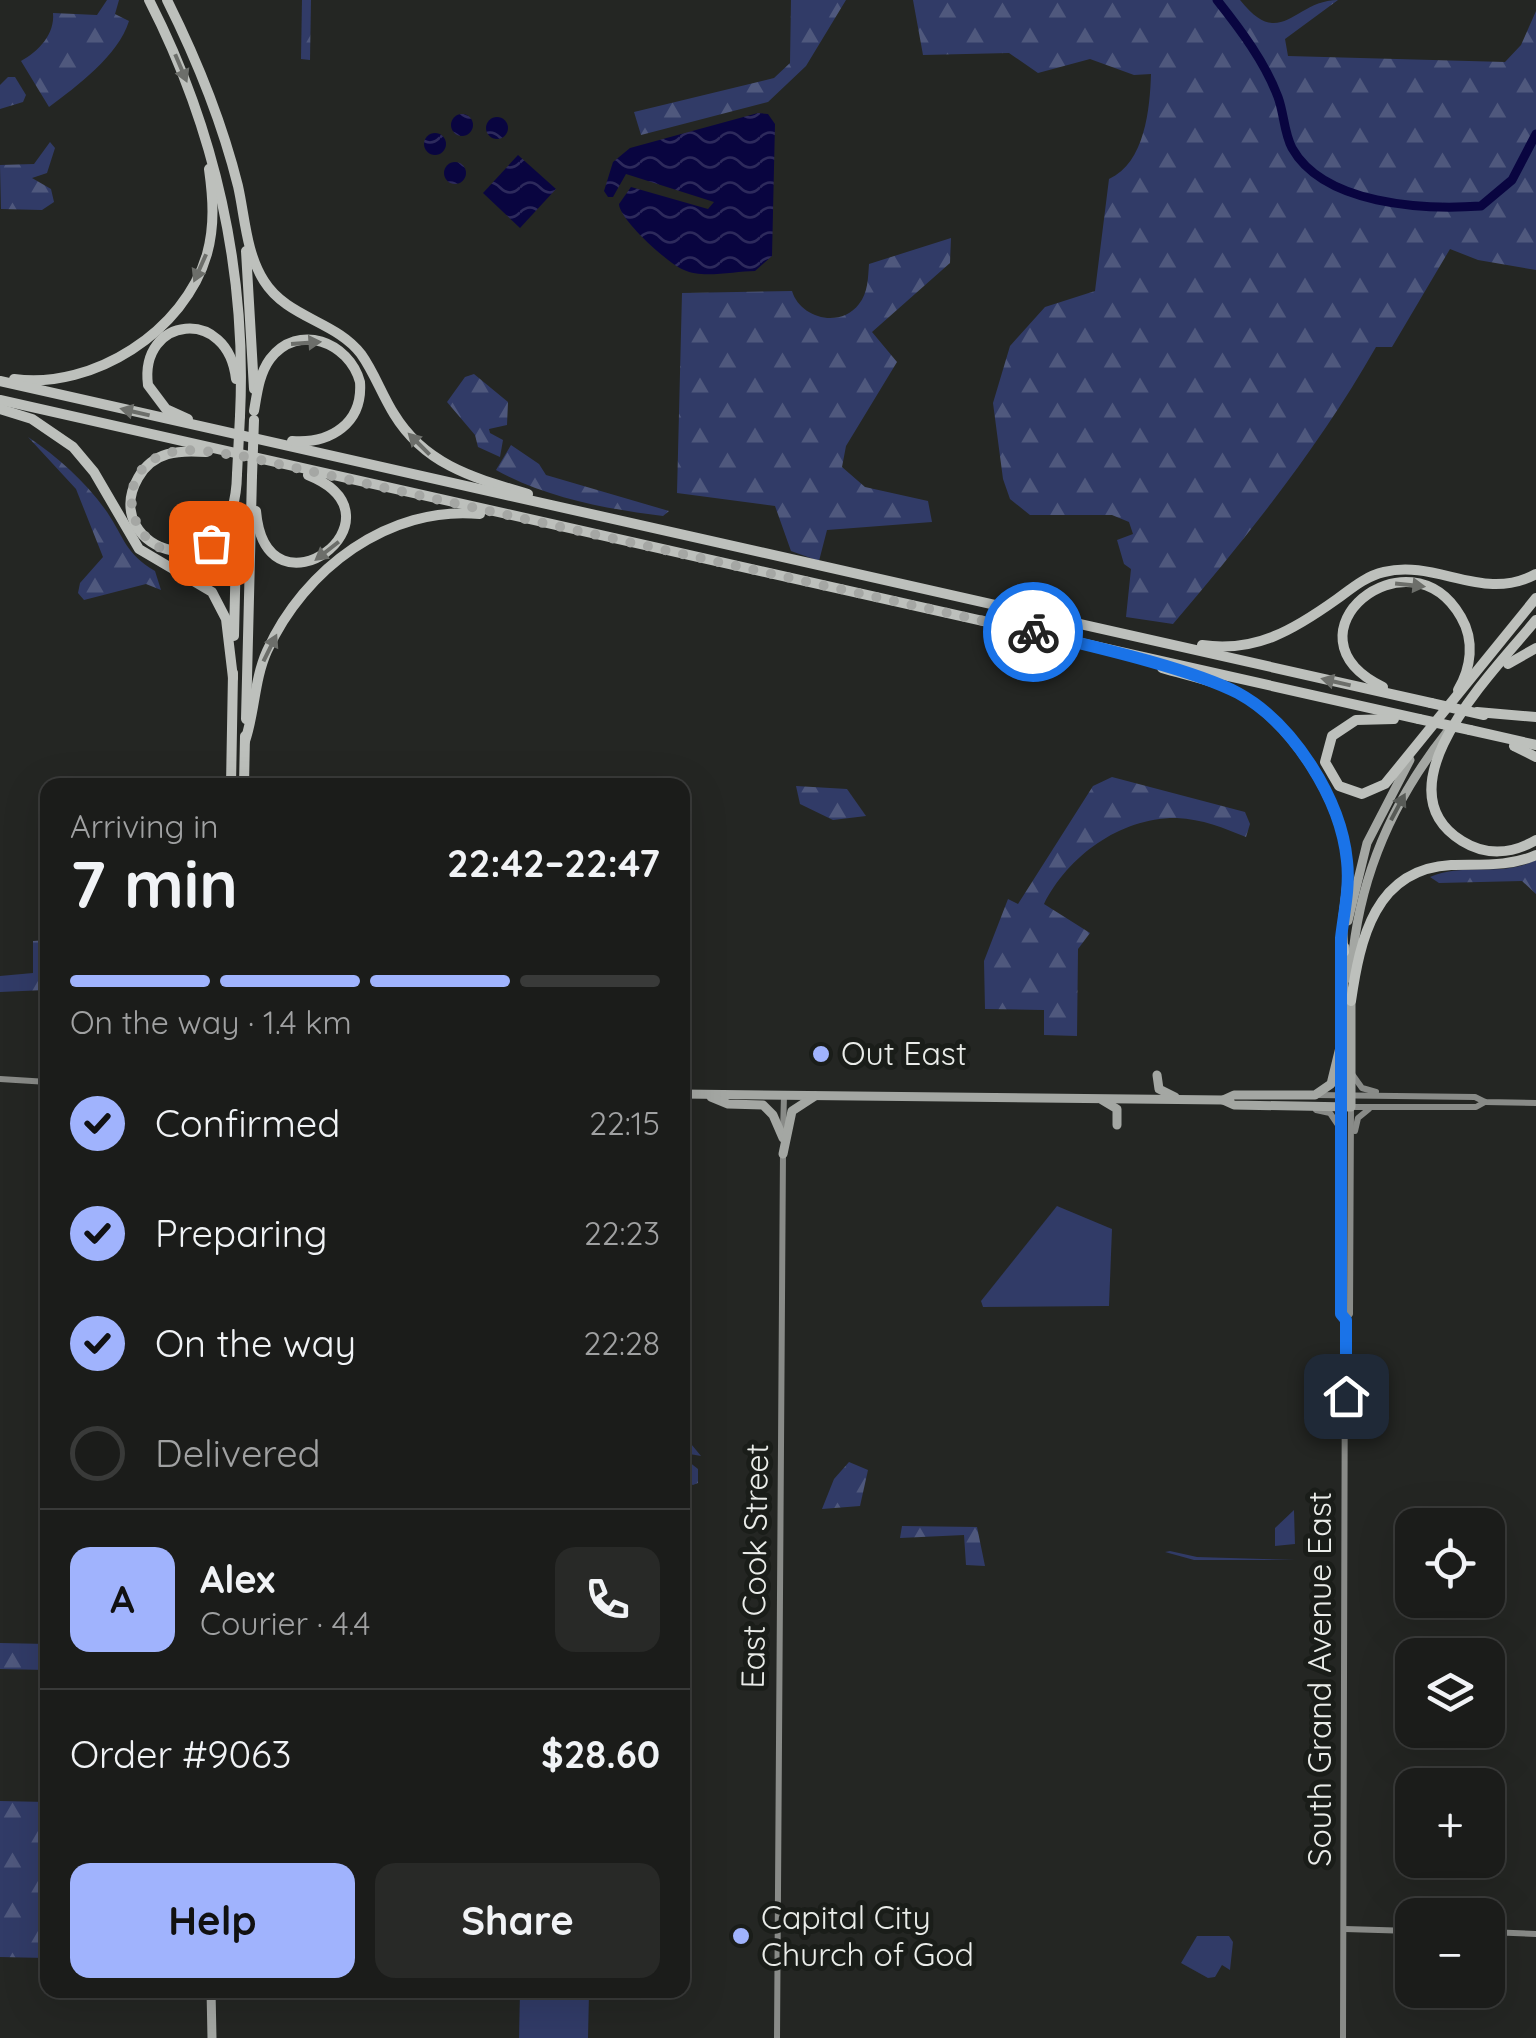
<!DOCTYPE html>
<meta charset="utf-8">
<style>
body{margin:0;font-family:Quicksand,sans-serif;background:#282927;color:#f1f3f6;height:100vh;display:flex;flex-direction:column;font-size:38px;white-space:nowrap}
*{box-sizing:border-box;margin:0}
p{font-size:32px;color:#a0a1a2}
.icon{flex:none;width:55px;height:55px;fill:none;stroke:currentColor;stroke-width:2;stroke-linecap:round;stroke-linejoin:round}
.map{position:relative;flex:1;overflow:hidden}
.sheet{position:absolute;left:40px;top:778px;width:650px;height:1220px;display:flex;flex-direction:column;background:#1b1c1a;border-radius:20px;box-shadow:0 10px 40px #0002,0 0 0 2px #393a39}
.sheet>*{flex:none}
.controls{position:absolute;left:1395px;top:1508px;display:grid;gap:20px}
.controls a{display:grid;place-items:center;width:110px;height:110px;border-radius:20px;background:#1b1c1a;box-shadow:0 10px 40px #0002,0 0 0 2px #393a39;font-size:50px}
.pin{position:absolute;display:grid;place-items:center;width:85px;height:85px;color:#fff;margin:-42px;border-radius:20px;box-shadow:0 5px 15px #0006}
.courier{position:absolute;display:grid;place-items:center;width:100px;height:100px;margin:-50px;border:8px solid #1a73e8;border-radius:50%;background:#fff;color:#222;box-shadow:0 2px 12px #0007}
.summary em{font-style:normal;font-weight:700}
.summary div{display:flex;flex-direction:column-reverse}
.summary{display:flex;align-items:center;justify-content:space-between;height:170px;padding:0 30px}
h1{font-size:65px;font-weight:700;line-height:75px}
.bar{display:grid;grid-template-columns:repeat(4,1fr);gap:15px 10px;align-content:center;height:120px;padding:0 30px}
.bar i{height:12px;border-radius:8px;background:#393a39}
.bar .selected{background:#a0b3fd}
.bar p{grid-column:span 4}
.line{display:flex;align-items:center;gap:25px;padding:0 30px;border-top:2px solid #393a39}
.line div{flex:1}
.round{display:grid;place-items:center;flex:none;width:105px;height:105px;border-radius:20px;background:#282927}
ol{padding:0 30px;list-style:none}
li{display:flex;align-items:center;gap:30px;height:110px}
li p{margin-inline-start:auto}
li .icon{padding:10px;border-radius:50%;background:#a0b3fd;color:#111;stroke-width:4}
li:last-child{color:#a0a1a2}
li i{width:55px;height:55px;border:5px solid #393a39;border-radius:50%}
.cta{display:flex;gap:20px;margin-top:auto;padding:20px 30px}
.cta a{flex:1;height:115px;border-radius:20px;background:#a0b3fd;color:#111;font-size:40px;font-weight:700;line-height:115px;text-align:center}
.cta a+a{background:#282927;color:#f1f3f6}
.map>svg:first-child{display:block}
.green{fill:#313b67}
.forest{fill:url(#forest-firs)}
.water{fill:url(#water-waves)}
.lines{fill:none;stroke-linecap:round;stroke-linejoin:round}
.river{stroke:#090540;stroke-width:9}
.secondary{stroke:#898b88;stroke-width:6}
.primary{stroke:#a4a7a3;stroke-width:9}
.highway{stroke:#bdc0bc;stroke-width:10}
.highway-bridge{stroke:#bdc0bc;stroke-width:10}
.oneway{fill:#6c6e6a}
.oneway2{fill:#585b57}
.done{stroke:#a5a7a4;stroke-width:10;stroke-dasharray:0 18}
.route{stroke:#1a73e8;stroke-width:12}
.poi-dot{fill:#a0b3fd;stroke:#1a1d19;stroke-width:4}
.labels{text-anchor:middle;stroke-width:10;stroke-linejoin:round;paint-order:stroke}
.poi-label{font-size:32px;fill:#eaece9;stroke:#1a1d19;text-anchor:start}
.street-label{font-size:32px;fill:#eaece9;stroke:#1a1d19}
</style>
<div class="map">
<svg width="1536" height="2038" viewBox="0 0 1536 2038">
<defs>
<pattern id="forest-firs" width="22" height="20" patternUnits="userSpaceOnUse" patternTransform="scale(2.5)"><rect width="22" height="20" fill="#313b67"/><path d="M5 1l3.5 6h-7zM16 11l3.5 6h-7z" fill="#4f587d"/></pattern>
<pattern id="water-waves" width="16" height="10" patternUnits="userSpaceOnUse" patternTransform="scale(2.5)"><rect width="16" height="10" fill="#090540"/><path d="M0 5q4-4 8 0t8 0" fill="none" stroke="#2d2a5c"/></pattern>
</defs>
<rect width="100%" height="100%" fill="#242623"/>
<g class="green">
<path d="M1057,1206L1112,1229L1109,1306L983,1307L981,1301Z"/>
<path d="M1294,1510L1295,1544L1275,1546V1528Z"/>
<path d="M1170,1551L1197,1557L1295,1560H1194L1165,1552Z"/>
<path d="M1197,1936H1229L1233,1942L1230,1970L1222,1965L1215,1977L1208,1978L1181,1963Z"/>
<path d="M520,1990H599L589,1994L588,2038H519Z"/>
</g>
<g class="forest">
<path d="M107,0H119L115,14L129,21C118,56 77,86 49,107L21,61C39,51 55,34 53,13L97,15Z"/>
<path d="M302,0H311L310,60L301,59Z"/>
<path d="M791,0H846L806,66L768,102L641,135L634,112L774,78L790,63Z"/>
<path d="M913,0H1240C1281,52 1294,0 1338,0L1285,39L1288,56L1505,62L1521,45L1536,11V270L1478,260L1450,249L1392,347H1376C1319,447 1247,537 1173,624L1126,617L1131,569L1124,564L1117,540L1133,534L1129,522L1112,515H1030L1010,499L1003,479L993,403L1010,346L1045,307L1095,291L1109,179C1145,163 1150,108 1151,74L1134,75L1090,59L1038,73L1009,53L923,55Z"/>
<path d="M8,77H15L26,95L23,102L0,109V85Z"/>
<path d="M50,142L55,148L47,173L32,178L51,189L54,202L42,210L1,209L0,165L34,164Z"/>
<path d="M951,238L950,263L872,332L897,362L846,446L842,467L865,487L928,501L932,522L827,530L819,561L791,551L775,506L677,493L682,293L792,291C800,318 840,329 859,304C868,293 868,278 869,264Z"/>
<path d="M474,374L508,402L507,425L489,429L490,433L503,440L500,457L478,447L475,435L447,402L465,377Z"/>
<path d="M28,437C59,458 85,481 107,512C125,539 125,553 155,571L161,590L146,584L84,600L78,593L80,583L103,557L76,489Z"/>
<path d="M511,445L539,464L546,475L669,511L663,516C607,509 547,498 496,470Z"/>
<path d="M1112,777L1245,812L1250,824L1246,837C1224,828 1202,819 1177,818C1121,817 1068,856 1044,904L1090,933L1078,949L1077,1036L1044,1035V1010L985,1009L984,961L1008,899L1018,904L1093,786Z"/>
<path d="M796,786L847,789L866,816L833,820L800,804Z"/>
<path d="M1536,860V894L1522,881L1439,883L1430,877C1464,862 1502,878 1536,860Z"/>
<path d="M47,940L45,990L0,992V976L33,973V941Z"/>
<path d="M682,1433L701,1456L684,1453V1458L698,1469V1483L693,1485L683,1481Z"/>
<path d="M849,1462L868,1470L860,1506L822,1509L834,1479Z"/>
<path d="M902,1526L977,1527L985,1566L966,1565L964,1535L900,1538Z"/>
<path d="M0,1643L47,1644V1670L0,1669Z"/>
<path d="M0,1801L47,1802V1958L0,1957Z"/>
</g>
<g class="water">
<path d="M758,113L768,114L775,124L772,256L755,271C735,271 702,279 684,270C668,264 619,219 619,204L631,187L708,209L714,202L626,174L613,197H608L604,191L613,162L630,148Z"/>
<circle cx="462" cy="125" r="11"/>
<circle cx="497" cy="128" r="11"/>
<circle cx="435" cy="144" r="11"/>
<path d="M518,155L556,189L520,228L483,193Z"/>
<circle cx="455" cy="173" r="11"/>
</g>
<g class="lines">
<path class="river" d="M1217,0C1240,29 1265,62 1278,97C1284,113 1284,133 1292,148C1324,205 1423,210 1481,206L1512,180L1536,134"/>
<g class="secondary">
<path d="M1342,1053L1341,1314L1345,1320"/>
<path d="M1352,1074L1362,1088L1376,1092"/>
<path d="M0,1079L48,1082"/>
<path d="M1315,1095L1475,1097L1485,1102L1536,1103"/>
<path d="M1316,1110L1330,1113L1340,1128"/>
<path d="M1355,1131L1358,1118L1369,1109"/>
<path d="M783,1134L784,1095"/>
<path d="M1345,1929L1412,1931"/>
<path d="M1488,1932L1536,1934"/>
<path d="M777,2038L783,1151"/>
<path d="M1343,2038L1345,1320L1350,1314L1351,1107H1476L1485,1102"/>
</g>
<g class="primary">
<path d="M1348,921L1367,843L1410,760"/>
<path d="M1351,979C1355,887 1390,804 1447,732"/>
<path d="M1157,1075L1159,1089L1175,1097"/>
<path d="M682,1094L1223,1100L1234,1105L1351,1107V994"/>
<path d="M711,1097L728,1104L763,1105L773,1115L783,1138"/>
<path d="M1102,1100L1117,1109V1125"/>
<path d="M1223,1100L1234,1095H1315L1331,1084L1342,1039L1345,947"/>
<path d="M783,1154L792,1111L815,1096"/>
<path d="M211,1990L212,2038"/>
</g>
<g class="highway">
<path d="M149,0C215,129 247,271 240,416"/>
<path d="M167,0C196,58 222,122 238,186C245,217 246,253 264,281C287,318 336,321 361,354C374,372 382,395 394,414C425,465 474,478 528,494"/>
<path d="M246,251L254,389"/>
<path d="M14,379C93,390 185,331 207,254C215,225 213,198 209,169"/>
<path d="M0,381L1431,703"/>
<path d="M0,400L1419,719"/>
<path d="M0,409L32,419L73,447L94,472L139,549L212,592L226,619L233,678"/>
<path d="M254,411C257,394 259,374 270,359C298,322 349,342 360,382C363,423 331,444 292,441"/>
<path d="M188,419L166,409L148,385C139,316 228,306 236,379"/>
<path d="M206,452C179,450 153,451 138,478C97,550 235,600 237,474"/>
<path d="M256,511C266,627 414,518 308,475"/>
<path d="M1536,620C1497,668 1375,787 1462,841C1486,856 1512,854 1536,840"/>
<path d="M234,636L237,508"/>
<path d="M1202,645C1256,653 1295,629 1337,599C1352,588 1366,576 1384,572C1437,559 1483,603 1536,574"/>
<path d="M1508,664L1536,648"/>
<path d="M1162,668C1188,676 1218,681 1242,695C1294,727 1340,799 1347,860C1351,891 1338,921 1344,952"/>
<path d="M1383,687C1276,635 1409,526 1461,617C1475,641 1471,668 1458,690"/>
<path d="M1477,712L1536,717"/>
<path d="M246,719L252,476"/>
<path d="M1394,719L1356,720L1332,736L1325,762L1339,786L1362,794L1385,784L1536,598"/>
<path d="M1470,730L1536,745"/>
<path d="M245,741C255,712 254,680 267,651C304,569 389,505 480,514"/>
<path d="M1514,746L1536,757"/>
<path d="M231,785L233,673"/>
<path d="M244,785L245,736"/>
<path d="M1351,1001C1360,939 1375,869 1451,865C1480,864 1509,867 1536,855"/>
</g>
<g class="highway-bridge">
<path d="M237,474L240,416"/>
<path d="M252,476L254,420"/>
<path d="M1431,703L1484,715"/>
<path d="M1419,719L1470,730"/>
</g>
</g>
<defs><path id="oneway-solid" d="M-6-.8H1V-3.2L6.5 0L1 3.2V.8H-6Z" transform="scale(2.5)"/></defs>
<g class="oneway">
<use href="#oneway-solid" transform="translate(181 68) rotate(67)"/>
<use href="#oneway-solid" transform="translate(200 268) rotate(114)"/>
<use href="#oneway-solid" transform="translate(306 343) rotate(-4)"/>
<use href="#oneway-solid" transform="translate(135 412) rotate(-167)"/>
<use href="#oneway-solid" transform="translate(419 444) rotate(-135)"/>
<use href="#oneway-solid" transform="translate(327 551) rotate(142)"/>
<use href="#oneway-solid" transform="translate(1410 585) rotate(6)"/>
<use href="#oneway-solid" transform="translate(270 648) rotate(-64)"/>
<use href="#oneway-solid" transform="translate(1336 682) rotate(-167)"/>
</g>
<use class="oneway2" href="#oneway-solid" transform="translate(1398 807) rotate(-62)"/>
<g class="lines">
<path class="done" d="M211,543C136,585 97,469 172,452C194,447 220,454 242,456L1033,632"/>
<path class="route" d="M1033,632C1087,645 1190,668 1238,693C1293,723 1341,799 1347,861C1350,887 1344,912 1341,938V1314L1346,1320V1396"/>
</g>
<g class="poi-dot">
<circle cx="821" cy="1054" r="10"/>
<circle cx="741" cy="1936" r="10"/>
</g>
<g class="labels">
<g class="poi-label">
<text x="841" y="1065">Out East</text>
<text x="761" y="1929">Capital City<tspan x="761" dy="37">Church of God</tspan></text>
</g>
<g class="street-label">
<text transform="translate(755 1566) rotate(-89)" y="11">East Cook Street</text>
<text transform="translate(1320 1679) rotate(-90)" y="11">South Grand Avenue East</text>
</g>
</g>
</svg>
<div class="controls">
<a><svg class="icon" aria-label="locate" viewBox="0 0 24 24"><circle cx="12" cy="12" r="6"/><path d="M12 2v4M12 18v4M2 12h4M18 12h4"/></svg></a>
<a><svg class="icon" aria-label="layers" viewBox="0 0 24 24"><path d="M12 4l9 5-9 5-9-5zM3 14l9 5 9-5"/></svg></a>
<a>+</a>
<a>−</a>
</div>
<div class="pin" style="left:211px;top:543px;background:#ea580c"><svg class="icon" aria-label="bag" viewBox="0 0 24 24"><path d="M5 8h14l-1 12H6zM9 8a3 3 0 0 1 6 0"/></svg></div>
<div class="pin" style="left:1346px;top:1396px;background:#1f2937"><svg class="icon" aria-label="home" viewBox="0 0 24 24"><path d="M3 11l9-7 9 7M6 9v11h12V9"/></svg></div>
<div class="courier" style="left:1033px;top:632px"><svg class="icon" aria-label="bike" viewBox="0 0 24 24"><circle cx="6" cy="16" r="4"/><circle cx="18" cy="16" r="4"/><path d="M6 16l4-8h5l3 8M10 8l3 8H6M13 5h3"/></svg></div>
<section class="sheet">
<div class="summary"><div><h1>7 min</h1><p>Arriving in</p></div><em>22:42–22:47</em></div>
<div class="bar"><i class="selected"></i><i class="selected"></i><i class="selected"></i><i></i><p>On the way · 1.4 km</p></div>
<ol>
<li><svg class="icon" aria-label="check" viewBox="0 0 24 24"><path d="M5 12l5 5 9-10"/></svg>Confirmed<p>22:15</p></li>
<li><svg class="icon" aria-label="check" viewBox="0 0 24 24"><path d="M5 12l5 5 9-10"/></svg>Preparing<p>22:23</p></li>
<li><svg class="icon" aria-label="check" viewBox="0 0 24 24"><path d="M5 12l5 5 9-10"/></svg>On the way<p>22:28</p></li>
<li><i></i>Delivered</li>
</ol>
<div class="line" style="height:180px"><b class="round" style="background:#a0b3fd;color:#111">A</b><div><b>Alex</b><p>Courier · 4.4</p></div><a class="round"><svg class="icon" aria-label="phone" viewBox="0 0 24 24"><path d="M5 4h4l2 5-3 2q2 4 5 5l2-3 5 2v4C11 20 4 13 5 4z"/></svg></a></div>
<div class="line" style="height:130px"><div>Order #9063</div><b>$28.60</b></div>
<div class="cta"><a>Help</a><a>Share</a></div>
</section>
</div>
